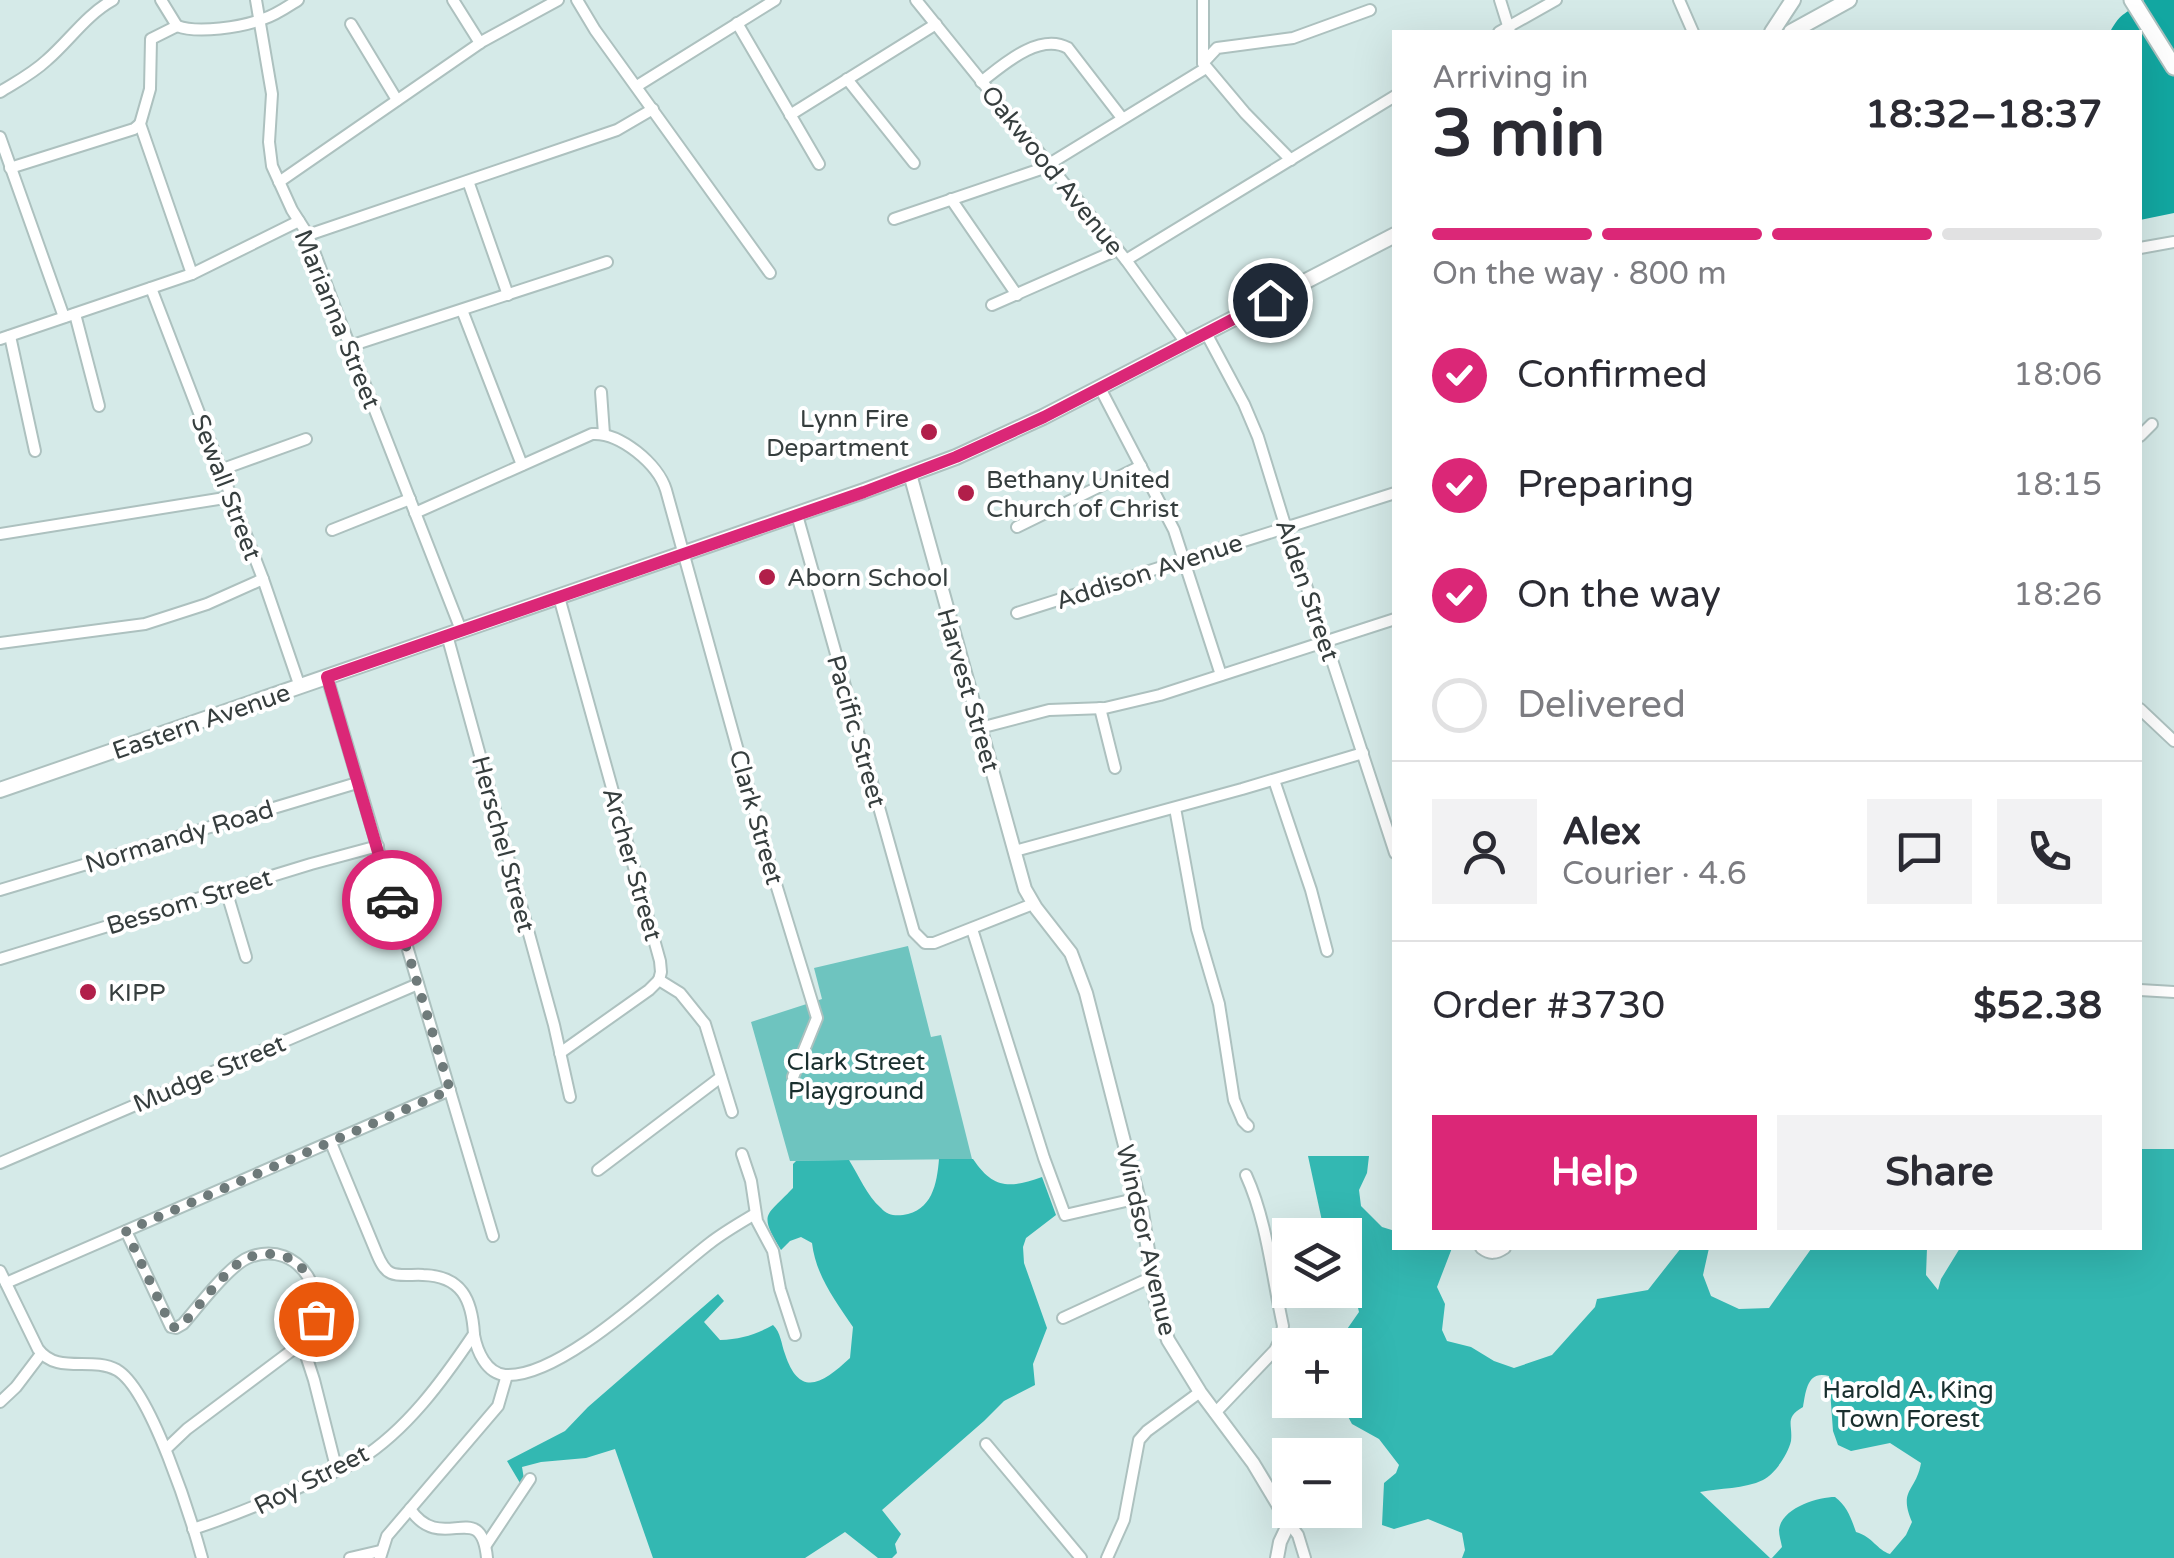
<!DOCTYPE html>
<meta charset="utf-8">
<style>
body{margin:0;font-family:"Varela Round",sans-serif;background:#f2f2f3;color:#2b2b33;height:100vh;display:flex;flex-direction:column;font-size:38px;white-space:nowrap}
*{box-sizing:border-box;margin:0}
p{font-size:32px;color:#7c7c81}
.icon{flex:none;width:55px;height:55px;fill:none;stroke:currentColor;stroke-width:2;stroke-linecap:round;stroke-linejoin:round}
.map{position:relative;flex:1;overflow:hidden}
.panel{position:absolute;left:1392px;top:30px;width:750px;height:1220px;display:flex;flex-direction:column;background:#fff;border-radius:0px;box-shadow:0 10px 40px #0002}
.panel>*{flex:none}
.fabs{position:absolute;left:1272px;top:1218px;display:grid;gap:20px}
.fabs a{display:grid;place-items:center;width:90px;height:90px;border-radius:0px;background:#fff;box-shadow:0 10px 40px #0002;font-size:50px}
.pin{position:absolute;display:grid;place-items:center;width:85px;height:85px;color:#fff;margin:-42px;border:5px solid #fff;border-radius:50%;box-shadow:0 2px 10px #0007}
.courier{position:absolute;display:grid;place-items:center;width:100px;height:100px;margin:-50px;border:8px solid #db2777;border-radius:50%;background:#fff;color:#222;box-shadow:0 2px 12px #0007}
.headline em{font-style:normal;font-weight:800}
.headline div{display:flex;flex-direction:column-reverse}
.headline{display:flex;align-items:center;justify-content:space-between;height:170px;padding:0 40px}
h1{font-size:65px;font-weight:800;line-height:75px}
.bar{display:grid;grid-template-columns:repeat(4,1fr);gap:15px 10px;align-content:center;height:120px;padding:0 40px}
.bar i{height:12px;border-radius:8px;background:#e1e1e2}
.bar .on{background:#db2777}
.bar p{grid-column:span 4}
.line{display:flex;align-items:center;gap:25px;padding:0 40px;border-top:2px solid #e1e1e2}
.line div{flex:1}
.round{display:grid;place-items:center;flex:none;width:105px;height:105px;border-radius:0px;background:#f2f2f3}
ol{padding:0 40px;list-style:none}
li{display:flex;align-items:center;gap:30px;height:110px}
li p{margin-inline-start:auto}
li .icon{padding:10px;border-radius:50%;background:#db2777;color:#fff;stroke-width:4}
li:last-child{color:#7c7c81}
li i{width:55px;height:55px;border:5px solid #e1e1e2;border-radius:50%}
.button{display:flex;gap:20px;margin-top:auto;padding:20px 40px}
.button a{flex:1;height:115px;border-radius:0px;background:#db2777;color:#fff;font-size:40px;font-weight:800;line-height:115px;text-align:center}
.button a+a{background:#f2f2f3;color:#2b2b33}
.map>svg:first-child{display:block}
.green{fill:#6ec4bf}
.forest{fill:#33b8b2}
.water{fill:#12a7a1}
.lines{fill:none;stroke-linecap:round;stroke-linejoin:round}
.minor-casing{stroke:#adc1bf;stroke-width:14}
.tertiary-casing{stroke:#adc1bf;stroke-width:16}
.secondary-casing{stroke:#adc1bf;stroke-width:18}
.primary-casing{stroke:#adc1bf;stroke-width:19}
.minor{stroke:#fff;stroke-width:10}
.tertiary{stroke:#fff;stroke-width:12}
.secondary{stroke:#fff;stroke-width:14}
.primary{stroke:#fff;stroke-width:15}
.done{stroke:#6e7a7a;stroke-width:10;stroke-dasharray:0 18}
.route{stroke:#db2777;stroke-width:12}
.poi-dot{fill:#b11f4a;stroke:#fff;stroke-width:4}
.labels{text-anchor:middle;stroke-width:8;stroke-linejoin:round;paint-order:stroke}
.street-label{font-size:25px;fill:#363e3e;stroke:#fff}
.poi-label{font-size:25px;fill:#363e3e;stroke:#fff;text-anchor:start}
.park-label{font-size:25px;fill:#192f2e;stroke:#fff}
</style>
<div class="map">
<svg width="2174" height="1558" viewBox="0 0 2174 1558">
<rect width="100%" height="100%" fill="#d5eae8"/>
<path class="green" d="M908,946L931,1037L941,1035L972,1159L790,1161L751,1022L822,999L814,968Z"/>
<g class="forest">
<path d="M2140,1149H2174V1558H1772L1782,1547C1781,1541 1779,1536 1779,1530C1781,1508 1818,1497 1835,1497C1847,1506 1851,1518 1856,1532C1873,1537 1877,1550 1890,1554L1906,1535L1912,1522C1898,1489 1916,1492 1921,1463L1890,1443L1851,1451L1838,1445L1833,1431L1829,1376C1807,1370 1806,1391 1803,1407C1784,1418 1793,1424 1791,1441C1788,1454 1775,1474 1763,1480C1745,1489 1719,1488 1700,1492L1770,1558H1462L1465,1550L1462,1533L1428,1519L1394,1529L1382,1525L1384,1483L1396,1473L1399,1465L1379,1439L1352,1424L1339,1400H1345V1345H1336L1359,1312L1349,1271H1345V1235H1325L1308,1156H1369L1367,1173L1359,1190L1361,1206L1382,1227L1395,1231V1248H1452L1437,1287L1445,1304L1442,1330L1447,1341L1471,1347L1494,1361L1514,1368L1552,1355L1595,1307L1597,1299L1648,1290L1681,1248H1709L1703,1275L1711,1296L1739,1309L1769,1308L1811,1249L1809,1248H1927L1926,1275L1938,1290L1941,1279L1960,1248H2140Z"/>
<path d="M939,1159H973C994,1190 1010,1188 1042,1177L1056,1215L1026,1238L1023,1247L1024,1263L1047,1328L1033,1364L1035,1385L1004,1401L984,1421L882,1510L901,1534L895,1544L897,1553L892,1558H878L845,1532L805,1558H653L615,1449L586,1458L541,1462L522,1467L524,1479L520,1483L507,1461L565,1431L588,1407L718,1294L724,1301L704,1322L720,1340C741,1339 755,1335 773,1325C781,1333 781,1343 785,1354C800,1400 824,1382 850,1358L853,1327C835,1300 816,1276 812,1243L801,1237L790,1241L781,1250C758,1212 766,1217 793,1188V1164L796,1161L849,1160C859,1176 867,1196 881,1208C887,1215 894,1216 903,1215C932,1211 937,1184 939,1159Z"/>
</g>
<path class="water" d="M2144,0H2174V213L2140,220V32H2110C2121,11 2127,14 2144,0Z"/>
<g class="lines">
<g class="minor-casing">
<g id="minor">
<path d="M161,0L177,26"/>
<path d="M256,0L272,94L269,142L272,166L292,210L308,235L335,308L461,630"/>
<path d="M453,0L480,43"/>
<path d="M577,0L595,30L770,273"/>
<path d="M916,0L1126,260L1186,343"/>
<path d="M1203,0V63L1245,113L1291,160"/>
<path d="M1500,0L1510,32"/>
<path d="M1679,0L1693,32"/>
<path d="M737,23L819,164"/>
<path d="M351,24L397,100"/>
<path d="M177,26L151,39L150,89L140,124L192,274"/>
<path d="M177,26C198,34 242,27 263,19C276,15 287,7 298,0"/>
<path d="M1499,32L1556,0"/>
<path d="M1203,63L1217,48L1293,38L1370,10"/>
<path d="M847,79L914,163"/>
<path d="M981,82C1003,65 1039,32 1068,48L1122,118"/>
<path d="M637,86L775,0"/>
<path d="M0,92C16,82 32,74 47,60C70,40 86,15 113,0"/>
<path d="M790,115L936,24"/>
<path d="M0,137L64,317"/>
<path d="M10,168L134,129L140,124"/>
<path d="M468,181L508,295"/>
<path d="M279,182L483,41L558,0"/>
<path d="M951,199L1017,295"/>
<path d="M894,219L1041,169L1206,68"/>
<path d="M308,235L617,130L653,109"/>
<path d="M2140,248L2174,242"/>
<path d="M1126,260L1395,96"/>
<path d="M151,288L263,579L300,687"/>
<path d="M992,305L1117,250"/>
<path d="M462,310L522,465"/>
<path d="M75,314L99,406"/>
<path d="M1206,333L1244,404L1258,437L1286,528L1330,654L1395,853"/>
<path d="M10,336L35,451"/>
<path d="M0,339L192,274L299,221"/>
<path d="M350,346L607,262"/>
<path d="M1100,388L1174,530L1221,675"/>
<path d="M601,392L604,434"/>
<path d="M2140,436L2152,424"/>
<path d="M220,470L306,439"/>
<path d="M415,513L592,434C620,432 658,464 666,490L764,845L817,1018L793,1077"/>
<path d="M797,515L914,932L925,943H934L1033,904"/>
<path d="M1017,527L1141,466"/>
<path d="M332,530L410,499"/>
<path d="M0,534L231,497"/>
<path d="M559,597L660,961L661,972L659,980"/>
<path d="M1017,613L1395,493"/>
<path d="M447,635L554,1025L570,1097"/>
<path d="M0,643L145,624L207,604L263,579"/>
<path d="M327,677L493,1236"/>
<path d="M1100,708L1115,768"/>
<path d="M2140,709L2174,741"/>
<path d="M980,728L1049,710L1105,708L1160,695L1395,619"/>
<path d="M1274,780L1311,890L1327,951"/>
<path d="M1175,808L1197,929L1219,1004L1234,1100L1243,1121L1248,1126"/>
<path d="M1015,851L1242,789L1363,753"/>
<path d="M0,890L357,783"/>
<path d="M226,890L246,957"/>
<path d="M972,929L1044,1158L1065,1215L1139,1198"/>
<path d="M0,959L311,864L378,846"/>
<path d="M659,980L680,993L705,1024L732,1112"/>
<path d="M2140,990L2174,992"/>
<path d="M560,1053L649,990L659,980"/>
<path d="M742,1154L751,1181L757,1221L773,1251L780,1289L795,1335"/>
<path d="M0,1163L418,984"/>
<path d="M598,1170L721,1077"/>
<path d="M126,1231L171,1327L176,1328L183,1324C198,1307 230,1264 250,1257C300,1238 335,1300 307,1339L187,1429L166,1449"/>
<path d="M1481,1248C1490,1255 1496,1254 1505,1248"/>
<path d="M0,1271L38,1349C57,1375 91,1356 117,1370C151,1390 191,1518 202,1558"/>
<path d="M6,1283L450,1090"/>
<path d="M1063,1318L1152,1277"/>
<path d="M474,1335C477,1351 486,1373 505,1375C562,1379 664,1278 710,1243C724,1232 740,1223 755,1214"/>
<path d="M302,1343L314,1380L337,1471"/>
<path d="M0,1402L16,1387L41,1354"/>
<path d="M1215,1413L1275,1350L1281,1338L1283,1326C1272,1276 1267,1221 1246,1175"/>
<path d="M986,1444L1081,1558"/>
<path d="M410,1509C442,1556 481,1496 487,1558"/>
<path d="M1289,1523L1298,1535L1305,1558"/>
<path d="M193,1529C233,1516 271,1500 309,1483C326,1476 343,1469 359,1460C407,1430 443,1380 474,1334C472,1300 462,1276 423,1275C414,1274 400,1277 391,1273C384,1270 380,1261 377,1254L331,1143"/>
<path d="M486,1545L530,1479"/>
<path d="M350,1558L380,1551"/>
<path d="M380,1558L387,1536L498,1406L507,1375"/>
<path d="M1107,1558L1124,1520L1139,1440L1147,1431L1200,1392"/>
</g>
</g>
<g class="tertiary-casing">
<path id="tertiary" d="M910,474L1025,889L1036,908L1071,953L1086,993L1142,1212L1156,1302L1168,1340L1200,1392L1253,1463L1289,1523L1280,1542L1277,1558"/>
</g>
<g class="secondary-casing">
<g id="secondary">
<path d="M1772,32L1793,0"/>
<path d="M1791,32L1849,0"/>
<path d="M0,790L864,491L956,457L1043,417L1395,235"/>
</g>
</g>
<g class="primary-casing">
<path id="primary" d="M2132,0L2174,67"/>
</g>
<use href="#minor" class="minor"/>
<use href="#tertiary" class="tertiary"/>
<use href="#secondary" class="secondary"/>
<use href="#primary" class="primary"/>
</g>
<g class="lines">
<path class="done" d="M316,1319C319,1286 303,1252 266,1254C258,1255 250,1256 243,1260C222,1274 201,1304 183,1324L176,1328L171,1326L126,1231L450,1090L392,900"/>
<path class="route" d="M392,900L327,677L864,492L956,457L1044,417L1270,300"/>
</g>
<g class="poi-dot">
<circle cx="929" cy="432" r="10"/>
<circle cx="966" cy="493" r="10"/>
<circle cx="767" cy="577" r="10"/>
<circle cx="88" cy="992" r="10"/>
</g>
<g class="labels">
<g class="street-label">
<text transform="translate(1053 170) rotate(51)" y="9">Oakwood Avenue</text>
<text transform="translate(338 319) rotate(68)" y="9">Marianna Street</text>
<text transform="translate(227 487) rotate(69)" y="9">Sewall Street</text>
<text transform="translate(1149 571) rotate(-18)" y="9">Addison Avenue</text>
<text transform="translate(1308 590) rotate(71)" y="9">Alden Street</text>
<text transform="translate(969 690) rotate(74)" y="9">Harvest Street</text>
<text transform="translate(201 721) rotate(-19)" y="9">Eastern Avenue</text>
<text transform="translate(857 731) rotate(74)" y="9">Pacific Street</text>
<text transform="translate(757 817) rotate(74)" y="9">Clark Street</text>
<text transform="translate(179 836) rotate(-17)" y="9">Normandy Road</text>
<text transform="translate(504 844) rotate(75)" y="9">Herschel Street</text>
<text transform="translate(633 864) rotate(74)" y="9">Archer Street</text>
<text transform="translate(189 901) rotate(-17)" y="9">Bessom Street</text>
<text transform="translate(209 1073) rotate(-23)" y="9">Mudge Street</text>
<text transform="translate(1147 1240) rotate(77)" y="9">Windsor Avenue</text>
<text transform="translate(311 1479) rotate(-27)" y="9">Roy Street</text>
</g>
<g class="poi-label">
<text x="909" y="427" text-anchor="end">Lynn Fire<tspan x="909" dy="29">Department</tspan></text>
<text x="986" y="488">Bethany United<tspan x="986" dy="29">Church of Christ</tspan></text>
<text x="787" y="586">Aborn School</text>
<text x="108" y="1001">KIPP</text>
</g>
<g class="park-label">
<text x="856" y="1070">Clark Street<tspan x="856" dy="29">Playground</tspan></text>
<text x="1908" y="1398">Harold A. King<tspan x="1908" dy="29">Town Forest</tspan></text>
</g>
</g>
</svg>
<div class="fabs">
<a><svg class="icon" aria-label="layers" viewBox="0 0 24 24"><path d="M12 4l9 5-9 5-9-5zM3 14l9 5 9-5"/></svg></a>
<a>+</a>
<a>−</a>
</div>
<div class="pin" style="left:316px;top:1319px;background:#ea580c"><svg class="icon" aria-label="bag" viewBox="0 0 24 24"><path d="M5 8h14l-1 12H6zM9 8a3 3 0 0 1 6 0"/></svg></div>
<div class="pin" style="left:1270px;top:300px;background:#1f2937"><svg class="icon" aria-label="home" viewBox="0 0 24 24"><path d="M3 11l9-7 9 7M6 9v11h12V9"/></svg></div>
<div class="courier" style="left:392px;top:900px"><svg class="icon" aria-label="car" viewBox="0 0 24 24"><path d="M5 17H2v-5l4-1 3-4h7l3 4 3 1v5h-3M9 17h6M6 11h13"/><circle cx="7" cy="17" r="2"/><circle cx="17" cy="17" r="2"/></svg></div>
<section class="panel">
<div class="headline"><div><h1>3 min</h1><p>Arriving in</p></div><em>18:32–18:37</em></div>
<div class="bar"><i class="on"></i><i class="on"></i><i class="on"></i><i></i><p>On the way · 800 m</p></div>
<ol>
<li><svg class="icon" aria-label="check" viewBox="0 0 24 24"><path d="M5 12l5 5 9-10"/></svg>Confirmed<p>18:06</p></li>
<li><svg class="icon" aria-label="check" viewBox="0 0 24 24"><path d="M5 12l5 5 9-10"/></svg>Preparing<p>18:15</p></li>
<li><svg class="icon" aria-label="check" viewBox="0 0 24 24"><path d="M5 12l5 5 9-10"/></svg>On the way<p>18:26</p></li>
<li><i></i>Delivered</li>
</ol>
<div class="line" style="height:180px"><a class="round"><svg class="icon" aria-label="person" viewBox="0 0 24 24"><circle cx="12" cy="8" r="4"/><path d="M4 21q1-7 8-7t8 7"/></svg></a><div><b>Alex</b><p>Courier · 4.6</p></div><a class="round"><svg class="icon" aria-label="chat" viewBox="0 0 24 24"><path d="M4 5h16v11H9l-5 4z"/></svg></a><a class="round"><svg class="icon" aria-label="phone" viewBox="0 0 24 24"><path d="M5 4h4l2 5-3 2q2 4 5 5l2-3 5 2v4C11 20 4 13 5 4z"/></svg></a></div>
<div class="line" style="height:130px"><div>Order #3730</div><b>$52.38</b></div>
<div class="button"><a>Help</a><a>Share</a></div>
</section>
</div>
